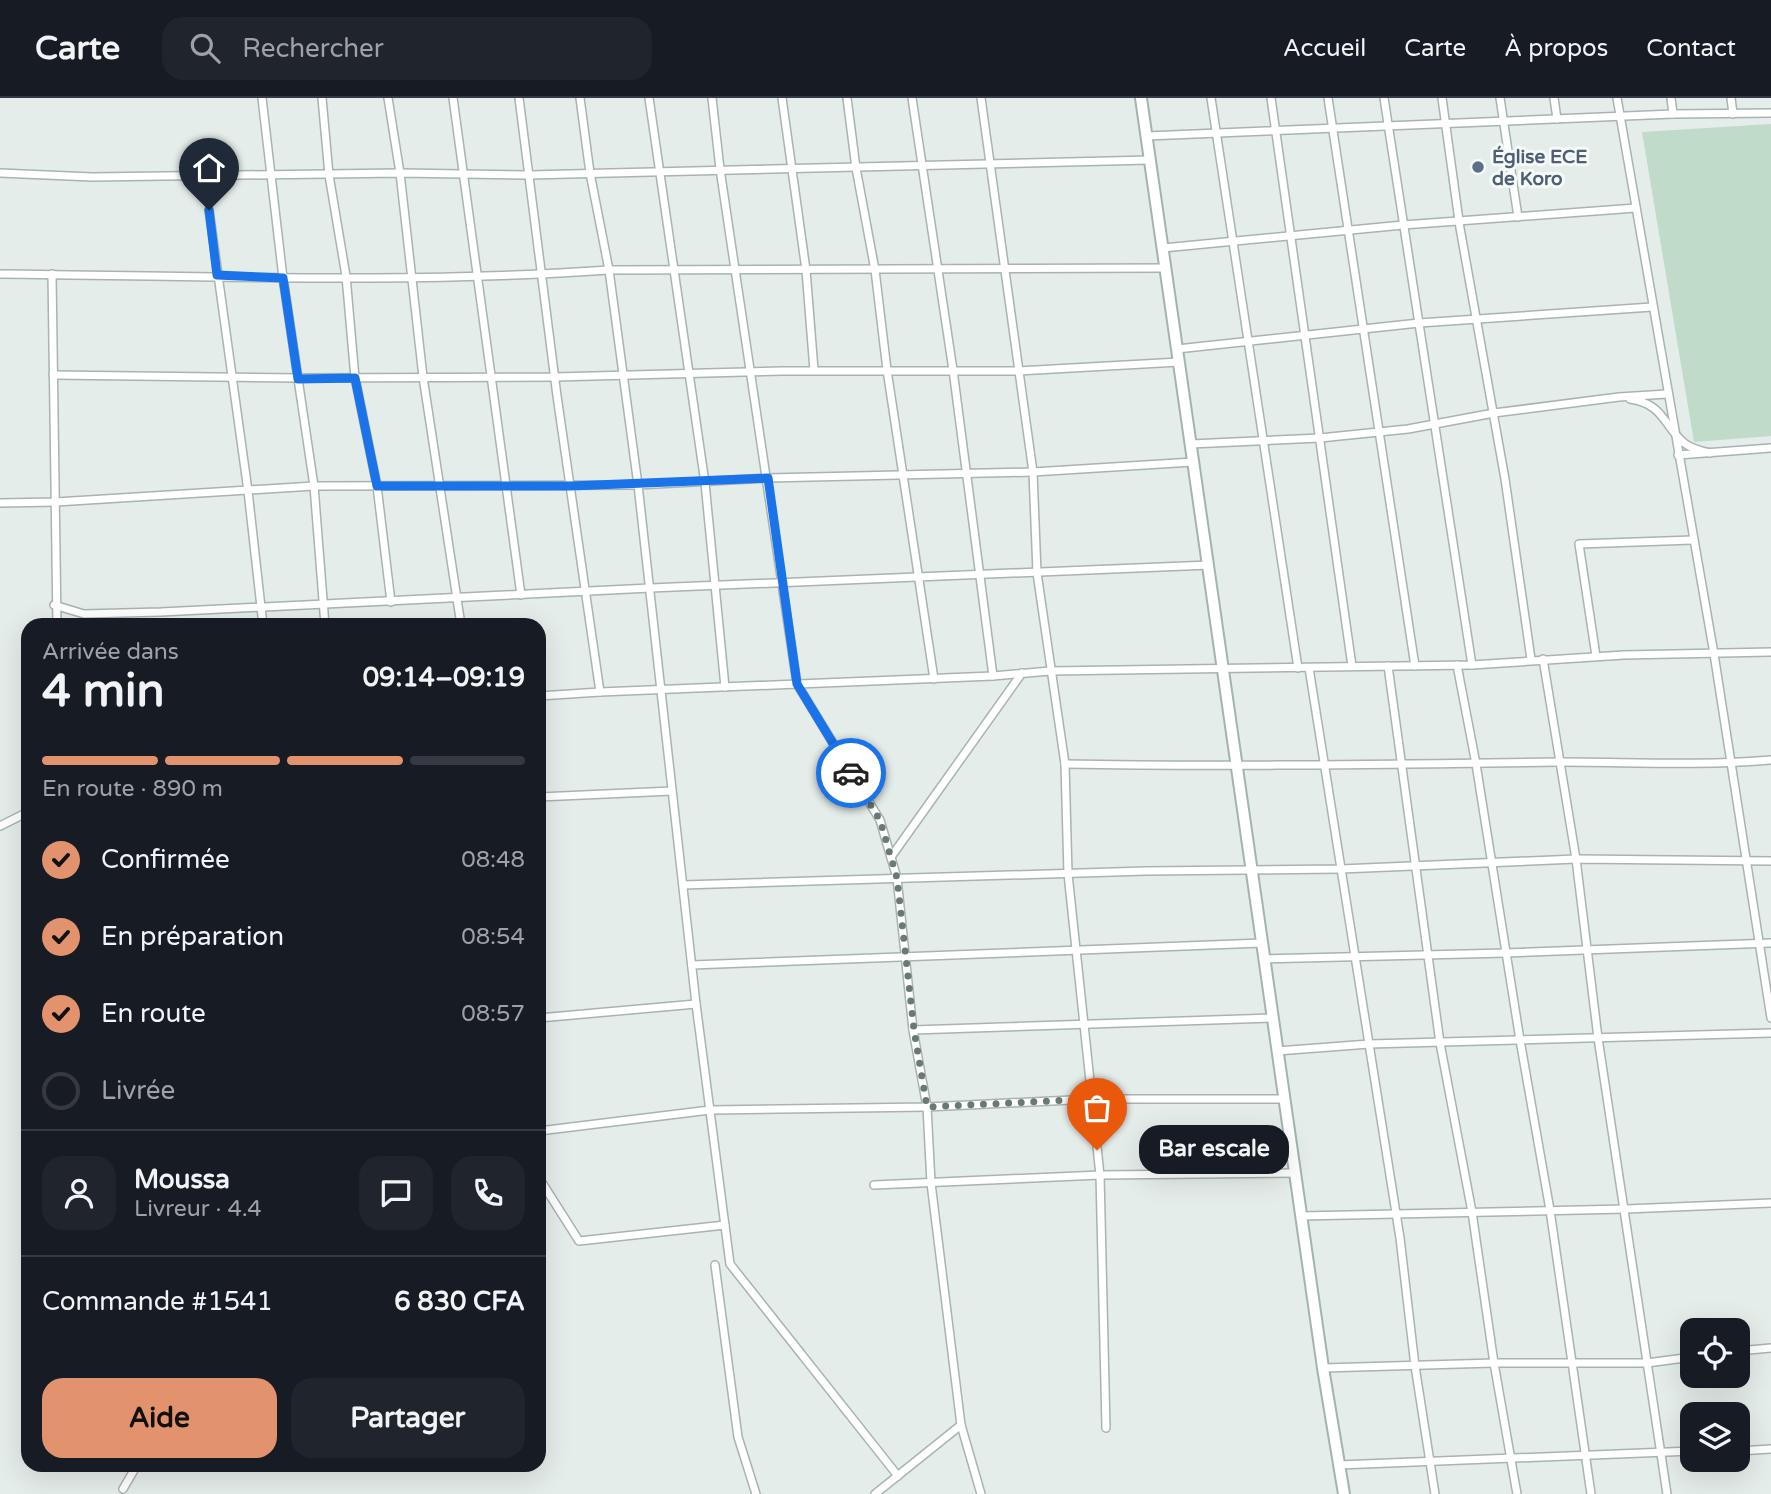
<!DOCTYPE html>
<html lang="fr">
<meta charset="utf-8">
<style>
body{margin:0;font-family:"Varela Round",sans-serif;background:#20242c;color:#f1f3f6;height:100vh;display:flex;flex-direction:column;font-size:26px;white-space:nowrap}
*{box-sizing:border-box;margin:0}
p{font-size:23px;color:#9ea1a6}
.icon{flex:none;width:38px;height:38px;fill:none;stroke:currentColor;stroke-width:2;stroke-linecap:round;stroke-linejoin:round}
.map{position:relative;flex:1;overflow:hidden}
.details{position:absolute;left:21px;top:520px;width:525px;height:854px;display:flex;flex-direction:column;background:#171b24;border-radius:21px;box-shadow:0 7px 28px #0002}
.details>*{flex:none}
.tools{position:absolute;left:1680px;top:1220px;display:grid;gap:14px}
.tools a{display:grid;place-items:center;width:70px;height:70px;border-radius:14px;background:#171b24;box-shadow:0 7px 28px #0002;font-size:35px}
.pin{position:absolute;display:grid;place-items:center;width:60px;height:60px;color:#fff;margin:-72px -30px;border-radius:50% 50% 50% 0;rotate:-45deg;box-shadow:0 0 7px #0007}
.pin .icon{rotate:45deg}
.courier{position:absolute;display:grid;place-items:center;width:70px;height:70px;margin:-35px;border:5px solid #1a73e8;border-radius:50%;background:#fff;color:#222;box-shadow:0 2px 9px #0007}
.bubble{position:absolute;height:49px;border-radius:21px;background:#171b24;box-shadow:0 7px 28px #0002;font-size:23px;font-weight:700;line-height:49px;text-align:center}
.head em{font-style:normal;font-weight:700}
.head div{display:flex;flex-direction:column-reverse}
.head{display:flex;align-items:center;justify-content:space-between;height:119px;padding:0 21px}
h1{font-size:46px;font-weight:700;line-height:52px}
.bar{display:grid;grid-template-columns:repeat(4,1fr);gap:10px 7px;align-content:center;height:84px;padding:0 21px}
.bar i{height:9px;border-radius:5px;background:#363941}
.bar .on{background:#e2936e}
.bar p{grid-column:span 4}
.line{display:flex;align-items:center;gap:18px;padding:0 21px;border-top:2px solid #363941}
.line div{flex:1}
.round{display:grid;place-items:center;flex:none;width:74px;height:74px;border-radius:21px;background:#20242c}
ol{padding:0 21px;list-style:none}
li{display:flex;align-items:center;gap:21px;height:77px}
li p{margin-inline-start:auto}
li .icon{padding:7px;border-radius:50%;background:#e2936e;color:#111;stroke-width:4}
li:last-child{color:#9ea1a6}
li i{width:38px;height:38px;border:4px solid #363941;border-radius:50%}
.cta{display:flex;gap:14px;margin-top:auto;padding:14px 21px}
.cta a{flex:1;height:80px;border-radius:21px;background:#e2936e;color:#111;font-size:28px;font-weight:700;line-height:80px;text-align:center}
.cta a+a{background:#20242c;color:#f1f3f6}
header{display:flex;align-items:center;gap:42px;box-sizing:border-box;height:98px;padding:0 35px;background:#171b24;border-bottom:2px solid #363941}
header strong{font-size:33px}
nav{display:flex;gap:38px;margin-inline-start:auto;font-size:24px}
.search{width:490px;height:63px;background:#20242c;display:flex;align-items:center;gap:18px;box-sizing:border-box;padding:0 24px;border-radius:21px;color:#9ea1a6;font-size:26px}
.map>svg:first-child{display:block}
.green{fill:#c1dbca}
.lines{fill:none;stroke-linecap:round;stroke-linejoin:round}
.street-casing{stroke:#a8b4b1;stroke-width:10}
.secondary-casing{stroke:#a2b4af;stroke-width:14}
.street{stroke:#fff;stroke-width:7}
.secondary{stroke:#fff;stroke-width:10}
.done{stroke:#697a76;stroke-width:7;stroke-dasharray:0 12.6}
.route{stroke:#1a73e8;stroke-width:9}
.service-dot{fill:#5c6f8a;stroke:#f5f9f8;stroke-width:2.5}
.labels{text-anchor:middle;stroke-width:6;stroke-linejoin:round;paint-order:stroke}
.service-label{font-size:19px;font-weight:bold;fill:#4e5e75;stroke:#f5f9f8;text-anchor:start}
</style>
<header>
<strong>Carte</strong>
<div class="search"><svg class="icon" aria-label="search" viewBox="0 0 24 24"><circle cx="10" cy="10" r="6"/><path d="M15 15l6 6"/></svg>Rechercher</div>
<nav><a>Accueil</a><a>Carte</a><a>À propos</a><a>Contact</a></nav>
</header>
<div class="map">
<svg width="1771" height="1396" viewBox="0 0 1771 1396">
<rect width="100%" height="100%" fill="#e5edea"/>
<path class="green" d="M1771,26V338L1694,344L1642,34Z"/>
<g class="lines">
<g class="street-casing">
<g id="street">
<path d="M262,0L283,180L314,388L325,527"/>
<path d="M322,0L329,77L346,178L355,280L377,388L391,504"/>
<path d="M388,0L400,75L423,279L461,527"/>
<path d="M453,0L521,497"/>
<path d="M519,0L557,298L600,594L539,598"/>
<path d="M580,0L590,75L609,172L638,387L696,906L730,1166L898,1378"/>
<path d="M649,0L705,385L725,589"/>
<path d="M712,0L720,71L797,586L880,722L897,780L913,932L927,1009L931,1085L961,1327L981,1396"/>
<path d="M782,0L806,172L814,272"/>
<path d="M847,0L856,70L875,172L887,272L934,581"/>
<path d="M912,0L953,272L993,578"/>
<path d="M981,0L1033,374L1037,475L1065,666L1068,776L1100,1077L1106,1330"/>
<path d="M1211,0C1239,190 1270,380 1298,570"/>
<path d="M1271,0L1352,568"/>
<path d="M1328,0L1415,568"/>
<path d="M1384,0L1472,567"/>
<path d="M1442,0L1460,130L1505,381L1531,561"/>
<path d="M1500,0L1518,119"/>
<path d="M1554,0L1557,21"/>
<path d="M1617,0L1714,556L1771,920"/>
<path d="M1671,0L1673,16"/>
<path d="M1731,0L1733,16"/>
<path d="M1147,38L1673,16L1771,15"/>
<path d="M0,75L92,79L400,75L529,77L1150,62"/>
<path d="M209,112L248,393L263,527"/>
<path d="M1163,150L1403,127L1636,110"/>
<path d="M0,176C203,178 407,186 609,172L1166,170"/>
<path d="M52,176L57,527"/>
<path d="M1177,251L1419,225L1652,209"/>
<path d="M53,277L298,280L555,279L782,273H1018L1179,264"/>
<path d="M1630,301C1664,306 1663,327 1684,345C1692,351 1701,353 1710,355"/>
<path d="M1191,346L1320,340L1408,331L1494,315L1619,299L1667,296"/>
<path d="M1678,357L1771,350"/>
<path d="M0,405L56,404L314,388L638,387L768,380L1033,374L1193,364"/>
<path d="M54,507L84,516L161,514L650,490L1209,467"/>
<path d="M1596,558L1579,446L1693,442"/>
<path d="M1543,561L1576,761L1598,940L1667,1396"/>
<path d="M1457,567L1476,666L1520,942L1550,1112L1591,1396"/>
<path d="M1388,568L1440,945L1472,1114L1494,1265L1517,1396"/>
<path d="M1309,570L1400,1140L1415,1268L1435,1396"/>
<path d="M600,594L993,578L1050,573L1472,567L1624,557L1771,554"/>
<path d="M1065,666C1230,669 1394,666 1559,664C1630,664 1700,668 1771,662"/>
<path d="M539,699L672,693"/>
<path d="M0,728L28,714"/>
<path d="M891,759L1022,575"/>
<path d="M683,787L1146,773L1341,771L1576,761L1771,763"/>
<path d="M1264,861L1506,855L1771,845"/>
<path d="M692,867L1262,845"/>
<path d="M539,920L696,906"/>
<path d="M913,932L1273,920"/>
<path d="M1277,953L1369,946L1771,935"/>
<path d="M539,1033L710,1012L927,1009L1092,1001H1284"/>
<path d="M539,1080L579,1143L725,1127"/>
<path d="M874,1087L1100,1077L1295,1075"/>
<path d="M1301,1118L1626,1111L1771,1105"/>
<path d="M715,1167L738,1339L756,1396"/>
<path d="M1738,1253L1771,1250"/>
<path d="M1323,1270L1494,1265H1647L1692,1259"/>
<path d="M1738,1353L1771,1351"/>
<path d="M1339,1367L1692,1353"/>
<path d="M123,1391L137,1367"/>
<path d="M875,1396L961,1327"/>
</g>
</g>
<g class="secondary-casing">
<path id="secondary" d="M1141,0L1323,1270L1344,1396"/>
</g>
<use href="#street" class="street"/>
<use href="#secondary" class="secondary"/>
</g>
<g class="lines">
<path class="done" d="M851,675L880,722L897,780L914,932L927,1009L1092,1001L1097,1052"/>
<path class="route" d="M209,112L217,177L283,180L298,281L355,280L377,388H570L768,380L797,586L851,675"/>
</g>
<circle class="service-dot" cx="1478" cy="69" r="7"/>
<g class="labels">
<g class="service-label">
<text x="1492" y="65">Église ECE<tspan x="1492" dy="22">de Koro</tspan></text>
</g>
</g>
</svg>
<div class="tools">
<a><svg class="icon" aria-label="locate" viewBox="0 0 24 24"><circle cx="12" cy="12" r="6"/><path d="M12 2v4M12 18v4M2 12h4M18 12h4"/></svg></a>
<a><svg class="icon" aria-label="layers" viewBox="0 0 24 24"><path d="M12 4l9 5-9 5-9-5zM3 14l9 5 9-5"/></svg></a>
</div>
<div class="pin" style="left:1097px;top:1052px;background:#ea580c"><svg class="icon" aria-label="bag" viewBox="0 0 24 24"><path d="M5 8h14l-1 12H6zM9 8a3 3 0 0 1 6 0"/></svg></div>
<div class="pin" style="left:209px;top:112px;background:#1f2937"><svg class="icon" aria-label="home" viewBox="0 0 24 24"><path d="M3 11l9-7 9 7M6 9v11h12V9"/></svg></div>
<div class="courier" style="left:851px;top:675px"><svg class="icon" aria-label="car" viewBox="0 0 24 24"><path d="M5 17H2v-5l4-1 3-4h7l3 4 3 1v5h-3M9 17h6M6 11h13"/><circle cx="7" cy="17" r="2"/><circle cx="17" cy="17" r="2"/></svg></div>
<div class="bubble" style="left:1139px;top:1027px;width:150px">Bar escale</div>
<section class="details">
<div class="head"><div><h1>4 min</h1><p>Arrivée dans</p></div><em>09:14–09:19</em></div>
<div class="bar"><i class="on"></i><i class="on"></i><i class="on"></i><i></i><p>En route · 890 m</p></div>
<ol>
<li><svg class="icon" aria-label="check" viewBox="0 0 24 24"><path d="M5 12l5 5 9-10"/></svg>Confirmée<p>08:48</p></li>
<li><svg class="icon" aria-label="check" viewBox="0 0 24 24"><path d="M5 12l5 5 9-10"/></svg>En préparation<p>08:54</p></li>
<li><svg class="icon" aria-label="check" viewBox="0 0 24 24"><path d="M5 12l5 5 9-10"/></svg>En route<p>08:57</p></li>
<li><i></i>Livrée</li>
</ol>
<div class="line" style="height:126px"><a class="round"><svg class="icon" aria-label="person" viewBox="0 0 24 24"><circle cx="12" cy="8" r="4"/><path d="M4 21q1-7 8-7t8 7"/></svg></a><div><b>Moussa</b><p>Livreur · 4.4</p></div><a class="round"><svg class="icon" aria-label="chat" viewBox="0 0 24 24"><path d="M4 5h16v11H9l-5 4z"/></svg></a><a class="round"><svg class="icon" aria-label="phone" viewBox="0 0 24 24"><path d="M5 4h4l2 5-3 2q2 4 5 5l2-3 5 2v4C11 20 4 13 5 4z"/></svg></a></div>
<div class="line" style="height:91px"><div>Commande #1541</div><b>6 830 CFA</b></div>
<div class="cta"><a>Aide</a><a>Partager</a></div>
</section>
</div>
